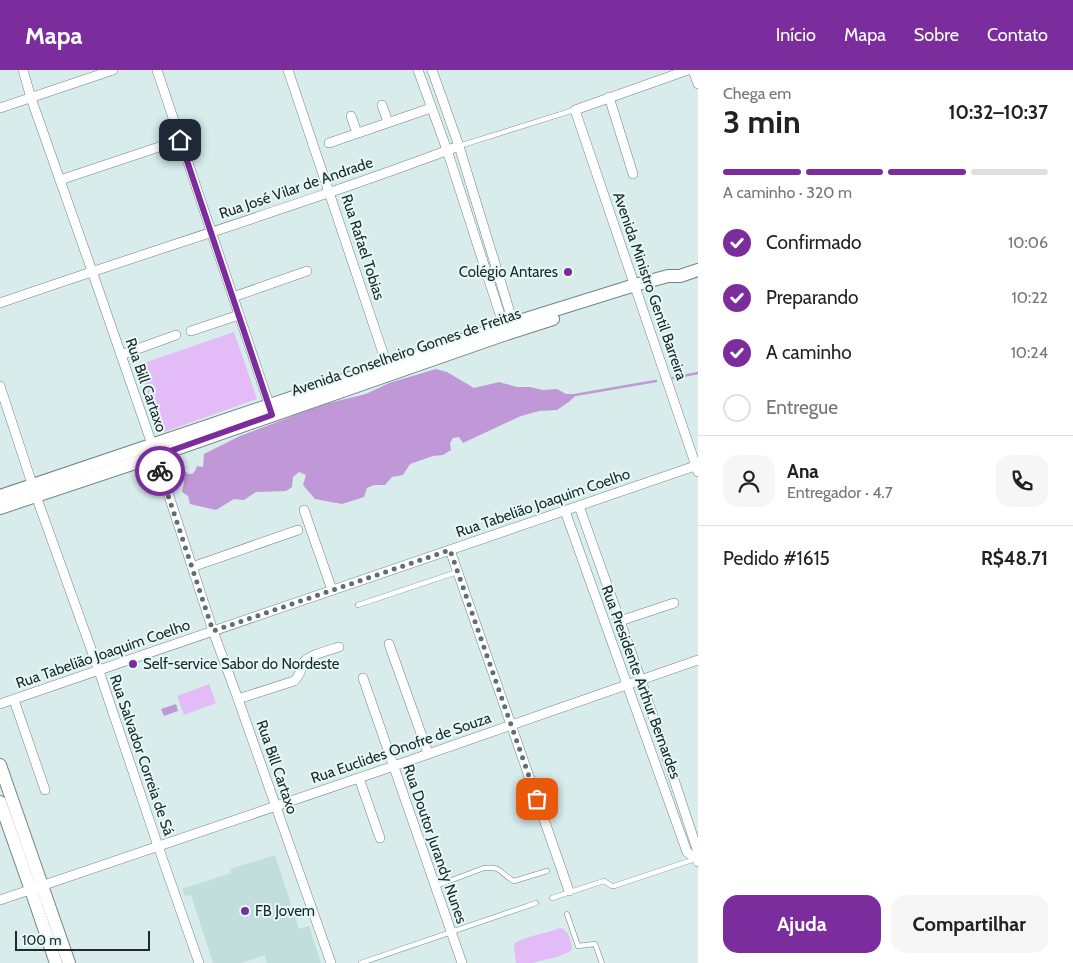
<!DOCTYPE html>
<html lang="pt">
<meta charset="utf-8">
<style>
body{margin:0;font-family:Cabin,sans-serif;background:#f6f6f6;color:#222;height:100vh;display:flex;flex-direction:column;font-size:19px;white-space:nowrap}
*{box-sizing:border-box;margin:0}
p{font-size:16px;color:#767676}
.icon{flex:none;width:28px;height:28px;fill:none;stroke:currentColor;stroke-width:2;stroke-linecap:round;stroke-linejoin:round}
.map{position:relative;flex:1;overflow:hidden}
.sheet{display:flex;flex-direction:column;background:#fff;width:375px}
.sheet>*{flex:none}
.scale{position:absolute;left:15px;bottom:12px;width:135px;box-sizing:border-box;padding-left:5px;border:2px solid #222a29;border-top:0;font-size:14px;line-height:18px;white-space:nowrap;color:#222a29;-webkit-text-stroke:4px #e4f9f8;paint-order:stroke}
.pin{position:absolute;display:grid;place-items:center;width:42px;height:42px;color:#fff;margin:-21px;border-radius:10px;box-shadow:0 2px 8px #0006}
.courier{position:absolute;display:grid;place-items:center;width:50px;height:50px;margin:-25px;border:4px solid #7b2d9d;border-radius:50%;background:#fff;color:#222;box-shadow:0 1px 6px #0007}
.head em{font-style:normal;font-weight:700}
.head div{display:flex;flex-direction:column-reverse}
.head{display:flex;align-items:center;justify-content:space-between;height:85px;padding:0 25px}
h1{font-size:32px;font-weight:700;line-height:38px}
.bar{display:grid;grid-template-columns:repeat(4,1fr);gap:8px 5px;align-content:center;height:60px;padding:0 25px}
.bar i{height:6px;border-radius:4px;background:#e0e0e0}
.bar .current{background:#7b2d9d}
.bar p{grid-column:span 4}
.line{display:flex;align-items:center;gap:12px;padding:0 25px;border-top:1px solid #e0e0e0}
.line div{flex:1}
.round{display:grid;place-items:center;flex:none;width:52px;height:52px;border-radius:15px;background:#f6f6f6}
ol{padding:0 25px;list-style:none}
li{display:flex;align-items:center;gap:15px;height:55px}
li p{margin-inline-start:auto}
li .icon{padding:5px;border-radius:50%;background:#7b2d9d;color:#fff;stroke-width:4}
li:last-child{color:#767676}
li i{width:28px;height:28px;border:2px solid #e0e0e0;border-radius:50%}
.primary-button{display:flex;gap:10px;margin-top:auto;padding:10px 25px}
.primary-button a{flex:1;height:58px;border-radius:15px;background:#7b2d9d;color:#fff;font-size:20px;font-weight:700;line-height:58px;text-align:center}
.primary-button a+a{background:#f6f6f6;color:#222}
header{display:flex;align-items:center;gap:30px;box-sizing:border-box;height:70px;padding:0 25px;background:#7b2d9d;color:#fff}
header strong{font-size:24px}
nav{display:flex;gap:28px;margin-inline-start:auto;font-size:18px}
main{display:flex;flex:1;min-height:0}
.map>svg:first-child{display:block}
.built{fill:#c1dedd}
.green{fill:#e3bcf7}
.water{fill:#c198d7}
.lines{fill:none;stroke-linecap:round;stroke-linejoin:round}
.stream{stroke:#c198d7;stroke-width:2.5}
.lane-casing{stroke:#728584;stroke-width:5.5}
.street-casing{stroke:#728584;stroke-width:10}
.secondary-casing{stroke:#728584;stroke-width:14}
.lane{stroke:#fff;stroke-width:4.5}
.street{stroke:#fff;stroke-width:9}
.secondary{stroke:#fff;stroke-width:12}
.done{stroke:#616e6d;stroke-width:5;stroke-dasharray:0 9}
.route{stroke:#7b2d9d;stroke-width:6}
.poi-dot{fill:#7b2d9d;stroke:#e4f9f8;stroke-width:2}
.labels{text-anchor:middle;stroke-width:4;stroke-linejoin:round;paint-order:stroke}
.street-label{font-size:15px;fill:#222a29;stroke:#e4f9f8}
.poi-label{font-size:15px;fill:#222a29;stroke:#e4f9f8;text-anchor:start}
</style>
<header>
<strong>Mapa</strong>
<nav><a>Início</a><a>Mapa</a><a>Sobre</a><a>Contato</a></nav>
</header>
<main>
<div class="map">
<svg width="698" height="893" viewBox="0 0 698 893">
<rect width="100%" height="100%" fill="#d7eceb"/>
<path class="built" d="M275,785L299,859L309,856L321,893H267L265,885L241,893H213L191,825L185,826L182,819L231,803L230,799Z"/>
<g class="green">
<path d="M234,262L257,329L161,363L138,295Z"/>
<path d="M209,614L216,633L184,645L177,626Z"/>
<path d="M560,858C569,860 570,870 572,877L571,881L557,887L532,893H516L514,877L515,873C530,865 544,864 560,858Z"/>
</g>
<g class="water">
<path d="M436,299L447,302L474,318L499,312L517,317H530L543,320L557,319L566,324H577L570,331L557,340L539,341L521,346L463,373L459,367L453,368L450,373L451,380L443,385L433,386L410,394L403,405L392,407L385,415H374L367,418L364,427L342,434L315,429L303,415L306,405L299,402L293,407L292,417L286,421L256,422L244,430L234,429L216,440L190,434L188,426L182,422L184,413L181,402L184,400L188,404H192L195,401L197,396L203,397L204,384L240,366L303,342L329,333L366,324L389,313Z"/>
<path d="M176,634L178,641L164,646L161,639Z"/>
</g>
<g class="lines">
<g class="stream">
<path d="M673,308L698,303"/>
<path d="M575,325L656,311"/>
</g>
<g class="lane-casing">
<g id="lane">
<path d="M459,76L574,40"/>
<path d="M358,535L457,502"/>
<path d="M436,816L484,798C503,796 500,804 514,811L547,801"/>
<path d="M552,828L604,811L612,816H614L695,789"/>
<path d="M567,844L578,876L595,874L602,893"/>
<path d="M361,893L536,833"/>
</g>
</g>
<g class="street-casing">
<g id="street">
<path d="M23,0L31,28L92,201L156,386L213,561L238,629L331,893"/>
<path d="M157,0L271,340"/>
<path d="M288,0L389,301"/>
<path d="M418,0L447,80L505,260"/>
<path d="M432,0L459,76L515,259"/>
<path d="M688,0L575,40L698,402"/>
<path d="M693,0L698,14"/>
<path d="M609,27L633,104"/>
<path d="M382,35L388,52"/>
<path d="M0,38L113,0"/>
<path d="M351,46L357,63"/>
<path d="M329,73L431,38"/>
<path d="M60,110L180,70"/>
<path d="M233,227L307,201"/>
<path d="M0,233C153,180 308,133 459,76"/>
<path d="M191,261L239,245"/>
<path d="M121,285L176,265"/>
<path d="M0,316L36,426L99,601L158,776L199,893"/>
<path d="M579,436L641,610L697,779V789L698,792"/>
<path d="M304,440L332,520"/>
<path d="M565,441L687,782L697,789"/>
<path d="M450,480L569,821"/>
<path d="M192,497L298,460"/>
<path d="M620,551L674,533"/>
<path d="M389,574L428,683"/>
<path d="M363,608L462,893"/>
<path d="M238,629L294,611C300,606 301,599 304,592C309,585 330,580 339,577"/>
<path d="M14,630L45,720"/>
<path d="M0,634L698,395"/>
<path d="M359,708L380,768"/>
<path d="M0,830L394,696L698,590"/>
</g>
</g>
<g class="secondary-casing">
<g id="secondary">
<path d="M0,426L513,253L635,215L668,206H680L698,200"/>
<path d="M0,438L156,386L506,264L553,249"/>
<path d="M0,695L69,893"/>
<path d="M0,732L31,820L56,893"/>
</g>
</g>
<use href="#lane" class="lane"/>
<use href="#street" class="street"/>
<use href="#secondary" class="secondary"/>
</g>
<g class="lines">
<path class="done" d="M160,401L213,561L450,480L537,729"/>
<path class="route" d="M160,401L156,386L272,345L180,70"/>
</g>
<g class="poi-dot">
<circle cx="568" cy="202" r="5"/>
<circle cx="133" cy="594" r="5"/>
<circle cx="245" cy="841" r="5"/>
</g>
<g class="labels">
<g class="street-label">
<text transform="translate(296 118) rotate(-19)" y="5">Rua José Vilar de Andrade</text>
<text transform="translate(363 177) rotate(72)" y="5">Rua Rafael Tobias</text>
<text transform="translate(650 216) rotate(71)" y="5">Avenida Ministro Gentil Barreira</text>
<text transform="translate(406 282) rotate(-19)" y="5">Avenida Conselheiro Gomes de Freitas</text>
<text transform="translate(146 315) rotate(71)" y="5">Rua Bill Cartaxo</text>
<text transform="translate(543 433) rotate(-19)" y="5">Rua Tabelião Joaquim Coelho</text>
<text transform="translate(103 584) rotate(-19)" y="5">Rua Tabelião Joaquim Coelho</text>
<text transform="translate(641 612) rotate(70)" y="5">Rua Presidente Arthur Bernardes</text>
<text transform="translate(401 678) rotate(-19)" y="5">Rua Euclides Onofre de Souza</text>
<text transform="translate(142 685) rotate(71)" y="5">Rua Salvador Correia de Sá</text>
<text transform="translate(277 697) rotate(71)" y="5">Rua Bill Cartaxo</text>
<text transform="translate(435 774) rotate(71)" y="5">Rua Doutor Jurandy Nunes</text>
</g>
<g class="poi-label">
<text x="558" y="207" text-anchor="end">Colégio Antares</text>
<text x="143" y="599">Self-service Sabor do Nordeste</text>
<text x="255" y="846">FB Jovem</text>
</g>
</g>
</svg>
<div class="scale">100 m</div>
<div class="pin" style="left:537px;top:729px;background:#ea580c"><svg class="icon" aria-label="bag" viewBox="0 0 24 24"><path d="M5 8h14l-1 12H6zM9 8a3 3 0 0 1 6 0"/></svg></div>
<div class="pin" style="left:180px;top:70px;background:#1f2937"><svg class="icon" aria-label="home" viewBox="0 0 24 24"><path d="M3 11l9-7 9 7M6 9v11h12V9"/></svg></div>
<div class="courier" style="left:160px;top:401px"><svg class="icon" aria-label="bike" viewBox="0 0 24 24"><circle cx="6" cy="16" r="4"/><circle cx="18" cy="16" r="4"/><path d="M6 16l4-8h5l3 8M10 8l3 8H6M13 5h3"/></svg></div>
</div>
<section class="sheet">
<div class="head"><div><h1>3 min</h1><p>Chega em</p></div><em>10:32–10:37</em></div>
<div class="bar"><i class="current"></i><i class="current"></i><i class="current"></i><i></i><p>A caminho · 320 m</p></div>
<ol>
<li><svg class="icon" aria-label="check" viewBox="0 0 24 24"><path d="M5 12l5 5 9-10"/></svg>Confirmado<p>10:06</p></li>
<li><svg class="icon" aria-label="check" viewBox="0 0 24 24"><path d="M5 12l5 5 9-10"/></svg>Preparando<p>10:22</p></li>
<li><svg class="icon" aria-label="check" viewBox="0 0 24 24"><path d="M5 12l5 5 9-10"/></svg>A caminho<p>10:24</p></li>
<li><i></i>Entregue</li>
</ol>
<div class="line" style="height:90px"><a class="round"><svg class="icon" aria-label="person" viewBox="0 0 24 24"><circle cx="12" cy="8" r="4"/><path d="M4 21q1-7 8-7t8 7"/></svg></a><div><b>Ana</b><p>Entregador · 4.7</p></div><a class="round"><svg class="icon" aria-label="phone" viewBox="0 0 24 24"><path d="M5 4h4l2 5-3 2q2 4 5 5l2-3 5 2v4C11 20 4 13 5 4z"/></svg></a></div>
<div class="line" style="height:65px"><div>Pedido #1615</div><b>R$48.71</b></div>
<div class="primary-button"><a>Ajuda</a><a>Compartilhar</a></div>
</section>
</main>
